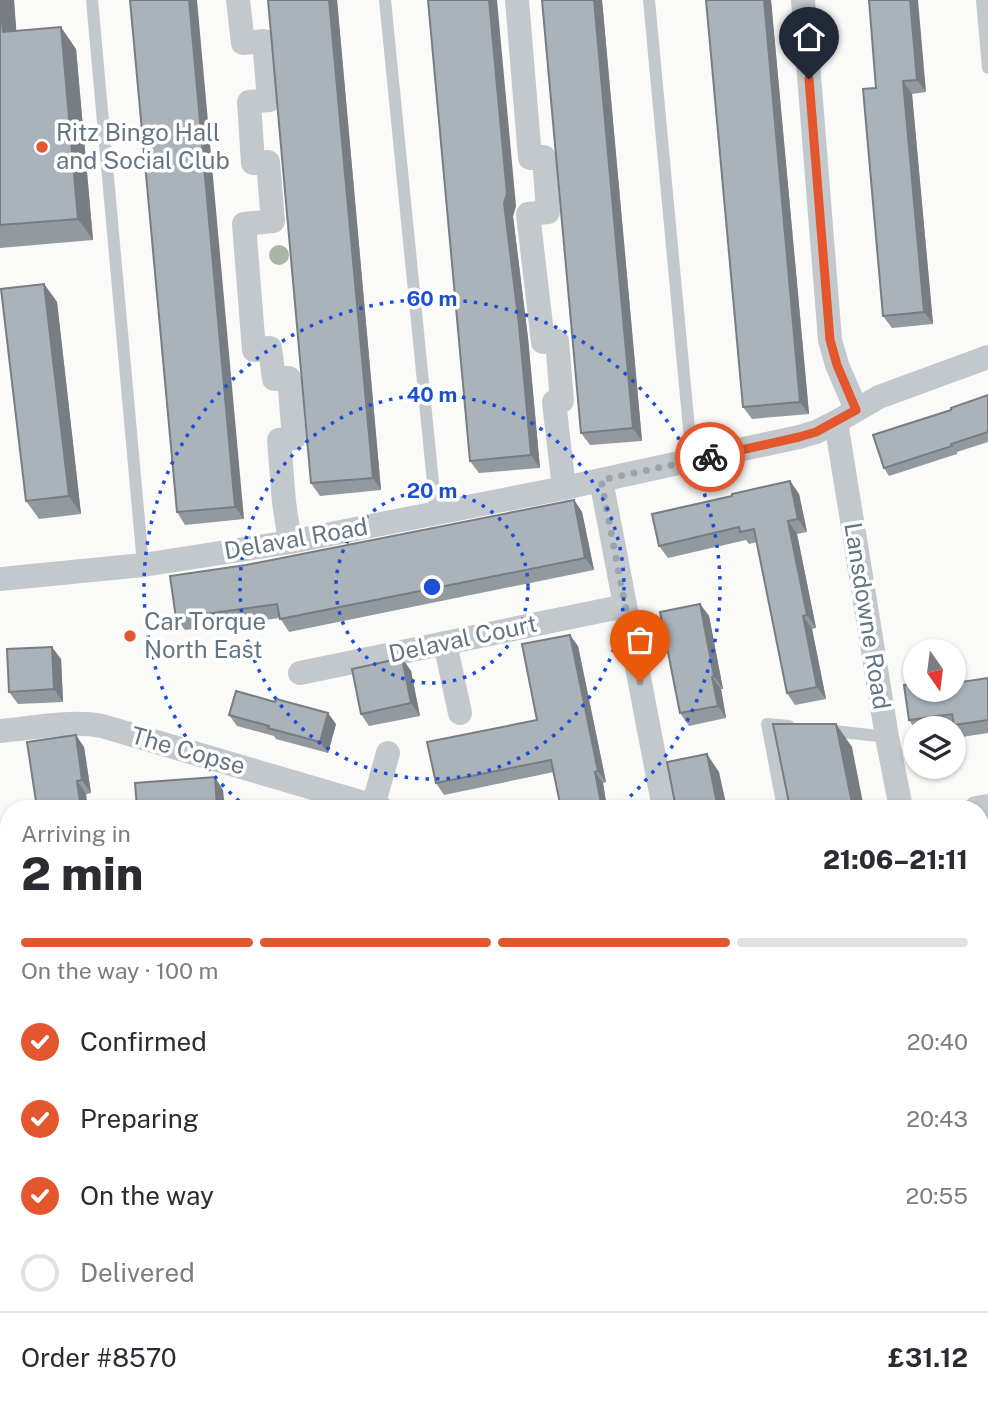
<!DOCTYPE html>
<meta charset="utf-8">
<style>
body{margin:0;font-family:"Public Sans",sans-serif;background:#f7f7f7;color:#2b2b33;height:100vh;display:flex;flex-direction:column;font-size:26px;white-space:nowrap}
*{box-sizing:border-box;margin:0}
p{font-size:23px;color:#7c7c81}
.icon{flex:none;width:38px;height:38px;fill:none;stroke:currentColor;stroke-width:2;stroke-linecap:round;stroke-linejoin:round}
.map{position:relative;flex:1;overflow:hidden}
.panel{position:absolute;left:0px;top:800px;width:989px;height:618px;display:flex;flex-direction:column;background:#fff;border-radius:28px 28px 0 0;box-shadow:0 2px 5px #0004}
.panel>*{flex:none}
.needle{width:46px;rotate:166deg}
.tools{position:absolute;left:903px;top:639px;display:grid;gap:14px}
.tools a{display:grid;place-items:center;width:63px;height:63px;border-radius:50%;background:#fff;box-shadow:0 2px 5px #0004;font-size:35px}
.pin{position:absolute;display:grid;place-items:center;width:60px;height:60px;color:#fff;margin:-72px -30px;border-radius:50% 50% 50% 0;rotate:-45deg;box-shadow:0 0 7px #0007}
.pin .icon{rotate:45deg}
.courier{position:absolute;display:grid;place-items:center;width:70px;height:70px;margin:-35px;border:5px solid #e4572e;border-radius:50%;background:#fff;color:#222;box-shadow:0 2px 9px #0007}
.headline em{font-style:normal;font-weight:800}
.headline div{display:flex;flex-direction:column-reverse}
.headline{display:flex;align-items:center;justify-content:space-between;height:119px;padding:0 21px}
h1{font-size:46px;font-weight:800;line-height:52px}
.bar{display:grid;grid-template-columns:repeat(4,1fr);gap:10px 7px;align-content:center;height:84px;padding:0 21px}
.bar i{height:9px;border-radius:5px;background:#e1e1e2}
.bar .selected{background:#e4572e}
.bar p{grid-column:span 4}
.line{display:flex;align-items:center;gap:18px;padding:0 21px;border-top:2px solid #e1e1e2}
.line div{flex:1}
ol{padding:0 21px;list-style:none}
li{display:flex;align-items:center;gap:21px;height:77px}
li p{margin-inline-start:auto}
li .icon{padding:7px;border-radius:50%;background:#e4572e;color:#fff;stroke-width:4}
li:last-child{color:#7c7c81}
li i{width:38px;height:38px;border:4px solid #e1e1e2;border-radius:50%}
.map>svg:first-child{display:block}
.green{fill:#dadfd7}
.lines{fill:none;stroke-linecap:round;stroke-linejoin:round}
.secondary-casing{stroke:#b3babf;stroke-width:38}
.path{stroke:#bbbfc2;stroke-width:4.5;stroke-dasharray:3.5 3.5;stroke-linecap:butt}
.lane{stroke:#c3c8cc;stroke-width:12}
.street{stroke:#c3c8cc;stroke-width:24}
.secondary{stroke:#fff;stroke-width:35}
.tree{fill:#aab4a7}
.wall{fill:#929a9f}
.shaded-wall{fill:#777d82}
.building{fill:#aab3b9;stroke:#777d82;stroke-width:2}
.done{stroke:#99a4ac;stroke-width:7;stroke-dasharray:0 12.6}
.route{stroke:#e4572e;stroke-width:9}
.ring{fill:none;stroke:#1d4ed8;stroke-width:3.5;stroke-dasharray:3.5 7}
.poi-dot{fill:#e4572e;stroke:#fff;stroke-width:2.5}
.labels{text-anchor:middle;stroke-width:7;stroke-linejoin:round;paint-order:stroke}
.poi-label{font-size:24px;fill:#657683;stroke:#fff;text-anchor:start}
.street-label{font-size:24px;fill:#657683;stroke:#fff}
.centre{fill:#1d4ed8;stroke:#fff;stroke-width:3.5}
.ring-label{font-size:21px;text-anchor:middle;font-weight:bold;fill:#1d4ed8;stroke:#fff;stroke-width:7;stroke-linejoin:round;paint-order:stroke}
</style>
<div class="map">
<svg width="988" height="1416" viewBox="0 0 988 1416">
<rect width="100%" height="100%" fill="#fafaf8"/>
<path class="green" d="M583,1409H759L757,1416H582Z"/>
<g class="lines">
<g class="secondary-casing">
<g id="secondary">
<path d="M0,1004L9,1094"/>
<path d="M37,1409V1416"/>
</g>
</g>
<path class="path" d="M980,1124L988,1138"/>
<g class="lane">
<path d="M92,0L143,565"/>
<path d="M385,0L436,513"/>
<path d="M649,0L692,461"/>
<path d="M982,0L988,68"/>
<path d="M825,730L887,737"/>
<path d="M783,808L767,724L789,726"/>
<path d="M566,1416L567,1409"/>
</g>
<g class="street">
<path d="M238,0L243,43L264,41L269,100L249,102L253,163L268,162L273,221L244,224L254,350L270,348L274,379L289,378L294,438L279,440L284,502L290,542"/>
<path d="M517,0L530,158L544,157L548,212L528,214L543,342L557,341L562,401L554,402L564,488"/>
<path d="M803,0L830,340L837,365L856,409"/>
<path d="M836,422L887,737L901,808"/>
<path d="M601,480L664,808"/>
<path d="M0,579L143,565L290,542L564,488L799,437L816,432L836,422L879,397L988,357"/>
<path d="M445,643L460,713"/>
<path d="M300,673L625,606"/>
<path d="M0,731C33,728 69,720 102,726L381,808"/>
<path d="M373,806L388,753"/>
<path d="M976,808L988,806"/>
<path d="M807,1409L808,1416"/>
<path d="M422,1416V1409"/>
</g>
<use href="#secondary" class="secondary"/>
</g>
<circle class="tree" cx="279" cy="255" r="10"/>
<g class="wall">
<path d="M0,0H14L16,31L76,49L93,240L0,248Z"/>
<path d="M130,0L244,519L185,525L177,512Z"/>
<path d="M268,0H337L381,490L320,496L311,483Z"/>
<path d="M428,0L516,206L513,216L528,338L540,468L479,473L470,461Z"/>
<path d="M542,0H602L642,441L590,445L581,433Z"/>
<path d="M706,0H771L809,414L752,419L743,407Z"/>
<path d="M869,0L926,92L912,94L933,324L892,328L883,316L876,88Z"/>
<path d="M44,284L57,302L81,514L39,519L26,501Z"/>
<path d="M988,395V442L957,452V454L889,476L884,468L951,410Z"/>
<path d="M790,481L799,494L807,532L797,534L816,628L812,629L826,699L795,705L787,693L757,542L749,544L746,540L668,558L659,546L732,496Z"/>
<path d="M574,500L582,512L594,570L289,632L280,618L185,630L176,618L246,565Z"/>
<path d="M700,604L709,616L723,689H721L726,718L689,726L680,713Z"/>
<path d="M578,646L606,782L603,783L607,808H561L554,772L444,795L436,783L537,720Z"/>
<path d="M402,658L411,671L420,716L369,726L361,714Z"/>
<path d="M61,659L63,702L18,704L9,692Z"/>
<path d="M988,678V733L962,737L956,727L915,729L909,720L915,690Z"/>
<path d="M229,715L336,724L328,753L276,739L274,736L237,726Z"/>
<path d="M84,747L91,793L37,808Z"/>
<path d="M988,1330V1391H980V1343Z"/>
<path d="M887,1409H905L902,1414Z"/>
</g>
<g class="shaded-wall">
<path d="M1,0H14L18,53L3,32Z"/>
<path d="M189,0H197L244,519L235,507Z"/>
<path d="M329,0H337L381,490L373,478Z"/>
<path d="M489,0H497L516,206L513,216L528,338L540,468L531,455L504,203Z"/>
<path d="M594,0H602L642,441L633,428Z"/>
<path d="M764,0H771L809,414L800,402Z"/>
<path d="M910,0H918L926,92L917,80Z"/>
<path d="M61,27L76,49L93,240L78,219Z"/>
<path d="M903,81L912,94L933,324L924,312Z"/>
<path d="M44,284L57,302L81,514L69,496Z"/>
<path d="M790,481L799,494L807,532L798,519Z"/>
<path d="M574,500L582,512L594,570L585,558Z"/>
<path d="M788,521L797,534L816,628L807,615Z"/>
<path d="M700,604L709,616L723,689L714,676Z"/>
<path d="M803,616L812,629L826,699L817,687Z"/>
<path d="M570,635L578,646L606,782L598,771Z"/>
<path d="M52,647L61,659L63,702L54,689Z"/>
<path d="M402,658L411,671L420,716L411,703Z"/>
<path d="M712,677L721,689L726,718L718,706Z"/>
<path d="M328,713L336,724L328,753L320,742Z"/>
<path d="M836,724L852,747L864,808H853Z"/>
<path d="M76,735L84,747L91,793L82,780Z"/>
<path d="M707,754L719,772L727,808H718Z"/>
<path d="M595,772L603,783L607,808H602Z"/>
<path d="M215,777L223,790L225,808H217Z"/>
<path d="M77,781L86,794L88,808H81Z"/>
<path d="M981,1371L988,1380V1388L982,1379Z"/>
<rect x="269" y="1409" width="9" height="7"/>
<path d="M367,1409H376V1416H366Z"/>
<path d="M507,1409H516V1416H506Z"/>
<path d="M898,1409H905L902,1414Z"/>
</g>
<g class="building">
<path d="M0,0L3,32L61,27L78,219L0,225Z"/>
<path d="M130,0H189L235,507L177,512Z"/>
<path d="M268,0H329L373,478L311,483Z"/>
<path d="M428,0H489L507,194L504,203L519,325L531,455L470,461Z"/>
<path d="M542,0H594L633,428L581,433Z"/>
<path d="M706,0H764L800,402L743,407Z"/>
<path d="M869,0H910L917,80L903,81L924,312L883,316L863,89L876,88Z"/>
<path d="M44,284L69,496L26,501L1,289Z"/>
<path d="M988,395V432L951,444L952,446L884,468L873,435L951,410V408Z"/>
<path d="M790,481L798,519L788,521L807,615L803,616L817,687L787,693L754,529L740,532L739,527L659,546L652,514L732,496V494Z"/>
<path d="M574,500L585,558L280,619L277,604L176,618L170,576L246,565Z"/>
<path d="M700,604L714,676L712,677L718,706L680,713L660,612Z"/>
<path d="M570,635L598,771L595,772L602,808H561L551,760L436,783L427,742L537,720L522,644Z"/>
<path d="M52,647L54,689L9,692L7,649Z"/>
<path d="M402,658L411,703L361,714L352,669Z"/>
<path d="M988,678V720L954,725L952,714L909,720L904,685L915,683V690H954V683Z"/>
<path d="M236,691L275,702L276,699L328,713L320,742L268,728L269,726L229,715Z"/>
<path d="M773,724H836L853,808H790Z"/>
<path d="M76,735L82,780L77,781L81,808H37L27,742Z"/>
<path d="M707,754L718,808H676L667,762Z"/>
<path d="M215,777L217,808H137L135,783Z"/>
<path d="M307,806V808H245Z"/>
<path d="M988,1330V1370L981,1371L982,1379H980V1331Z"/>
<rect x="229" y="1409" width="40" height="7"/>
<path d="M325,1409H367L366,1416H325Z"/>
<path d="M466,1409H507L506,1416H465Z"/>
</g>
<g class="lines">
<path class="done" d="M640,682L601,480L710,457"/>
<path class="route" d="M710,457L799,437L816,432L856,410L837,365L830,340L809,79"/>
</g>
<g class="ring">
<circle cx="432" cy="587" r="96"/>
<circle cx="432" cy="587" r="192"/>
<path d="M247 808A288 288 0 1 1 617 808"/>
</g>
<g class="poi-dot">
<circle cx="42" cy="147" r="7"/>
<circle cx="130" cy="636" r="7"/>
</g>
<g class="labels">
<g class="poi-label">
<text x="56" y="141">Ritz Bingo Hall<tspan x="56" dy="28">and Social Club</tspan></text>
<text x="144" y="630">Car Torque<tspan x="144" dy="28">North East</tspan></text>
</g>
<g class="street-label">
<text transform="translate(296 539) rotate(-10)" y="8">Delaval Road</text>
<text transform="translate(867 616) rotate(81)" y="8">Lansdowne Road</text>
<text transform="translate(463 639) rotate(-12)" y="8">Delaval Court</text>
<text transform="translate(188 751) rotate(16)" y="8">The Copse</text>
</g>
</g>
<circle cx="432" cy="587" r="10" class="centre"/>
<g class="ring-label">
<text x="432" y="306">60 m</text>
<text x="432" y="402">40 m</text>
<text x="432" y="498">20 m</text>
</g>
</svg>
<div class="tools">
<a><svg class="needle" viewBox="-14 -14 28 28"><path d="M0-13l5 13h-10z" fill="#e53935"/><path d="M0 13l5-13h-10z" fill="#7c7c81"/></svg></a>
<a><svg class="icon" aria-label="layers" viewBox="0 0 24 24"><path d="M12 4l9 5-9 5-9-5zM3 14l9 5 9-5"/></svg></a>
</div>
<div class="pin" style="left:640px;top:682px;background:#ea580c"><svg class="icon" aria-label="bag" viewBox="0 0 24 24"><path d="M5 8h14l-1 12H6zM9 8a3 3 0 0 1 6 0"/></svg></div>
<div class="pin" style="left:809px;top:79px;background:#1f2937"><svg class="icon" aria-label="home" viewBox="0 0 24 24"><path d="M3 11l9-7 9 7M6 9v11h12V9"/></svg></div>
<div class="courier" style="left:710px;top:457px"><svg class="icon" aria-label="bike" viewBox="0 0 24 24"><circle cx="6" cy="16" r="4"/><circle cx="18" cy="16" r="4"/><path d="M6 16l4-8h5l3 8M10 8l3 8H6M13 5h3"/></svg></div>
<section class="panel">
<div class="headline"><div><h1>2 min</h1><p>Arriving in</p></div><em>21:06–21:11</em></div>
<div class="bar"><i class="selected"></i><i class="selected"></i><i class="selected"></i><i></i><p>On the way · 100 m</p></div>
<ol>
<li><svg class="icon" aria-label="check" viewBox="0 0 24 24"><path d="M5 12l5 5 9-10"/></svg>Confirmed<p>20:40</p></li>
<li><svg class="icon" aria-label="check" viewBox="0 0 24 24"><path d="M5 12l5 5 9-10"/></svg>Preparing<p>20:43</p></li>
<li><svg class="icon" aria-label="check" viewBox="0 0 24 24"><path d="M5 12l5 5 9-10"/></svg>On the way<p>20:55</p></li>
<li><i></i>Delivered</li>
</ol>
<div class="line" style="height:91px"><div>Order #8570</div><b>£31.12</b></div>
</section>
</div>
